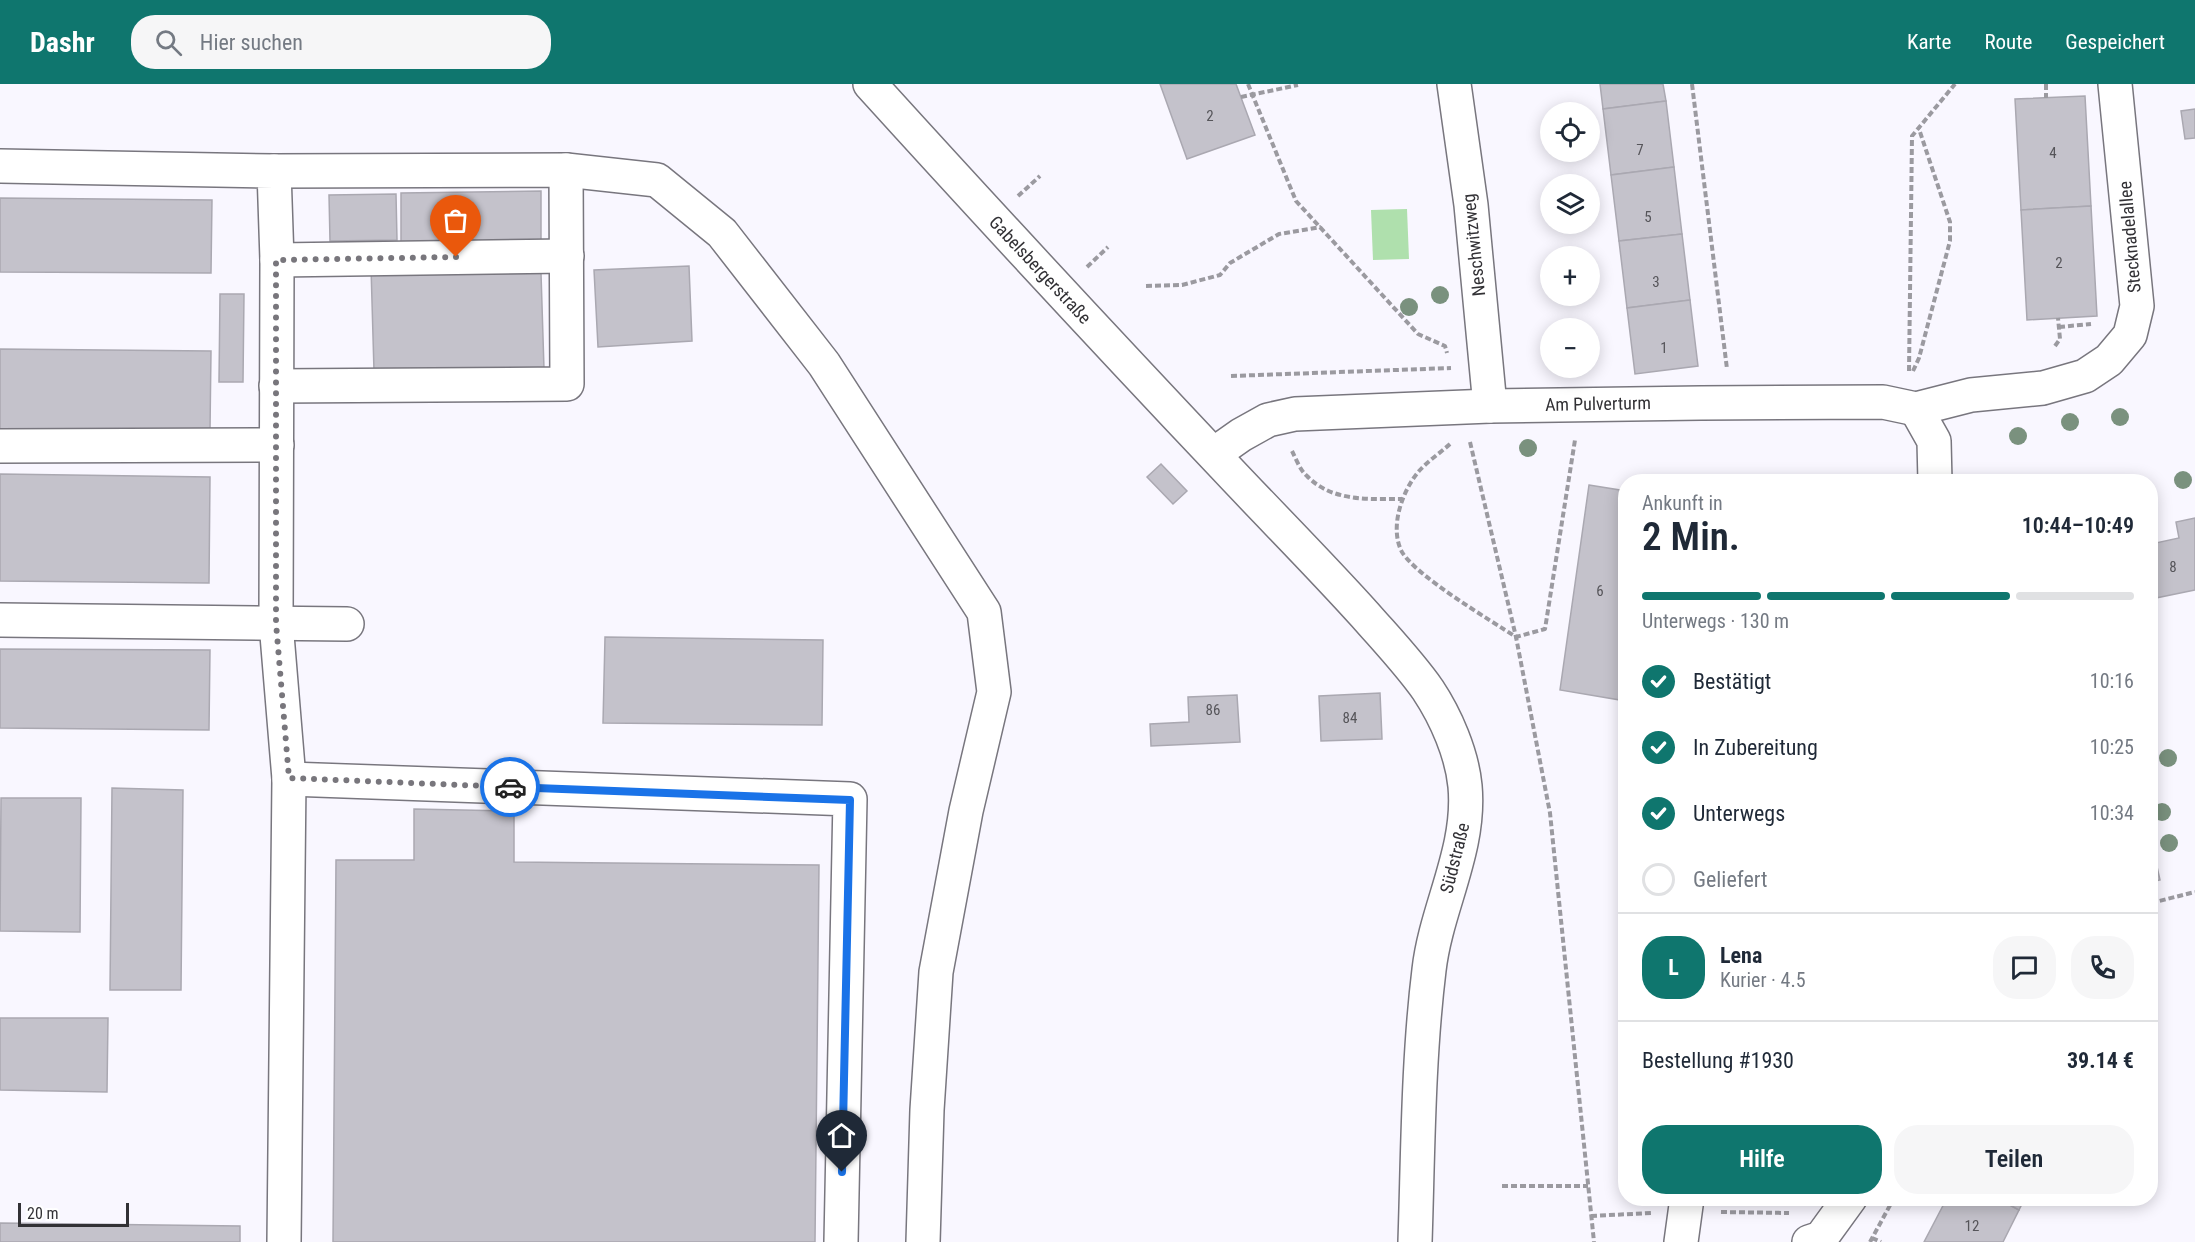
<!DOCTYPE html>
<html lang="de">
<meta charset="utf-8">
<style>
body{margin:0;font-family:"Roboto Condensed",sans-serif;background:#f6f6f7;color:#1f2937;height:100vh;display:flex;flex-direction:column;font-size:22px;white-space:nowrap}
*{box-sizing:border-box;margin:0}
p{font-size:20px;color:#747a83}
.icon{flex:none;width:33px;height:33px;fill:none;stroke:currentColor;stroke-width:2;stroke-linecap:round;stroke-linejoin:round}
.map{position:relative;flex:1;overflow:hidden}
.details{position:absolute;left:1618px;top:390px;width:540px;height:732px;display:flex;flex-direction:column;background:#fff;border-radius:24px;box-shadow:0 3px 15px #0003}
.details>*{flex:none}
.controls{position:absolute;left:1540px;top:18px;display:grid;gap:12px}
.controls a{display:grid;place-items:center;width:60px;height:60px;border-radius:50%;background:#fff;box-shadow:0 3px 15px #0003;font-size:30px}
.scale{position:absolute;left:18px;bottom:15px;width:111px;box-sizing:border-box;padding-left:6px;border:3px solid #323135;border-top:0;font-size:16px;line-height:21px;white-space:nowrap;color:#323135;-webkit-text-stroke:4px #fff;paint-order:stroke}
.pin{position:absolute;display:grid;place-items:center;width:51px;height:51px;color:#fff;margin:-62px -26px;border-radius:50% 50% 50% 0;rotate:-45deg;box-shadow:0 0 6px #0007}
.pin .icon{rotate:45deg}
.courier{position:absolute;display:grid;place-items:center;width:60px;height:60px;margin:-30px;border:4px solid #1a73e8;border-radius:50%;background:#fff;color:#222;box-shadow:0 2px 8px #0007}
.head em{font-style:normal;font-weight:600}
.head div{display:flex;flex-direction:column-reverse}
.head{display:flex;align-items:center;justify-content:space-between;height:102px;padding:0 24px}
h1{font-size:39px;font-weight:600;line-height:45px}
.bar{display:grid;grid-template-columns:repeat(4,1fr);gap:9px 6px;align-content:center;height:72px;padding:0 24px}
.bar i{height:8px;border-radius:4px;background:#e0e1e3}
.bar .on{background:#0f766e}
.bar p{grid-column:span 4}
.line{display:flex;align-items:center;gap:15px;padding:0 24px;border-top:2px solid #e0e1e3}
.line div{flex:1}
.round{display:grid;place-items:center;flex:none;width:63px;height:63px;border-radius:24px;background:#f6f6f7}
ol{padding:0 24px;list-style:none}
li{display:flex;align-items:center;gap:18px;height:66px}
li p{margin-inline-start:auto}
li .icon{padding:6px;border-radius:50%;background:#0f766e;color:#fff;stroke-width:4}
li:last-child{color:#747a83}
li i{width:33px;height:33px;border:3px solid #e0e1e3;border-radius:50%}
.action{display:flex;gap:12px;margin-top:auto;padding:12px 24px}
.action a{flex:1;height:69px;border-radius:24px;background:#0f766e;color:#fff;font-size:24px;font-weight:600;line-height:69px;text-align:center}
.action a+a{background:#f6f6f7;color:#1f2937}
header{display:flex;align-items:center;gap:36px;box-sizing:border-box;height:84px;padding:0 30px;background:#0f766e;color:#fff}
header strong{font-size:28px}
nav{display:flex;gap:33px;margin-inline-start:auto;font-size:21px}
.search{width:420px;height:54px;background:#f6f6f7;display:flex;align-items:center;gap:15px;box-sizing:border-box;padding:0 21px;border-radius:24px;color:#747a83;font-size:22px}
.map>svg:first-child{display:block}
.green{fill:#afe0ad}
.building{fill:#c4c2cb;stroke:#aaa8b1;stroke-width:1.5}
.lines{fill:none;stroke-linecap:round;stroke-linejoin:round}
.minor-casing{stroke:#78767e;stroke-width:36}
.path{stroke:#9b9aa0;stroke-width:4;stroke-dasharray:6 3;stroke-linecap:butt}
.minor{stroke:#fff;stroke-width:33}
.tree{fill:#7a917e}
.done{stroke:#78767c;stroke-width:6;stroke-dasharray:0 10.8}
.route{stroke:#1a73e8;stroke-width:8}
.labels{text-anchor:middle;stroke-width:4.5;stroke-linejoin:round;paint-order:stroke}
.number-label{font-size:15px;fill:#56555a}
.street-label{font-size:18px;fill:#323135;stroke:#fff}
</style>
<header>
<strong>Dashr</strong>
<div class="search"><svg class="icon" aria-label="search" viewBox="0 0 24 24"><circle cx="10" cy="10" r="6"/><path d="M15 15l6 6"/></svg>Hier suchen</div>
<nav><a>Karte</a><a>Route</a><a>Gespeichert</a></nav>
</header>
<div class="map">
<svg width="2195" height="1158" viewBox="0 0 2195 1158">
<rect width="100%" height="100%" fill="#f9f7ff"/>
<path class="green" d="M1407,125L1409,175L1373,176L1371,126Z"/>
<g class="building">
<path d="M1160,0H1236L1255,51L1187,75Z"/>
<path d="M1600,0H1663L1666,17L1603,25Z"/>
<path d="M2085,12L2091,122L2021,126L2015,15Z"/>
<path d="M1666,17L1674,83L1611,91L1603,25Z"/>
<path d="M2195,25V54L2185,55L2181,27Z"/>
<path d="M1674,83L1682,150L1619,157L1611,91Z"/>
<path d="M541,107V159L401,160V109Z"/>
<path d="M396,110L397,156L330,157L329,111Z"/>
<path d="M0,114L212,116L211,189L0,188Z"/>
<path d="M2091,122L2097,232L2027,236L2021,126Z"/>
<path d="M1682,150L1690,216L1627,224L1619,157Z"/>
<path d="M491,182V190L541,189L544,285L374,287L371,183Z"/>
<path d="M689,182L692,257L598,263L594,186Z"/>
<path d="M220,210H244L243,298H219Z"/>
<path d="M1690,216L1698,282L1635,290L1627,224Z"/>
<path d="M0,265L211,267L210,347L0,345Z"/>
<path d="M1161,380L1187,407L1173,420L1147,393Z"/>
<path d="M0,390L210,393L209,499L0,497Z"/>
<path d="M1589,401L1626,407V617L1560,606Z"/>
<path d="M2195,434V506L2151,515V460L2179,454L2176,438Z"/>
<path d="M605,553L823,556L822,641L603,639Z"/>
<path d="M0,565L210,566L209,646L0,644Z"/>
<path d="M1380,609L1382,655L1321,657L1319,612Z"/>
<path d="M1237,611L1240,658L1151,662L1150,640L1189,638L1188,613Z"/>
<path d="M112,704L183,706L181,906H110Z"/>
<path d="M1,714H81L80,848L0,847Z"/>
<path d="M414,725L514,727V778L819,781L815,1158H333L336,776H414Z"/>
<path d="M2151,756L2160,796L2151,798Z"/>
<path d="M0,934H108L107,1008L0,1006Z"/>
<path d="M1947,1114H1997L2019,1126L2003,1158H1924Z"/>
<path d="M1997,1114H2025L2019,1126Z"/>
<path d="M0,1139L240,1142V1158H0Z"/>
</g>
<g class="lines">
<g class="minor-casing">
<g id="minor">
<path d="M870,0C987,129 1106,257 1226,384C1272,433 1320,481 1365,531C1386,555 1409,579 1428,606C1446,633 1462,670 1465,702C1471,766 1436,824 1429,886C1418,976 1418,1068 1415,1158"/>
<path d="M1454,0L1471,121L1490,322"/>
<path d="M0,82L274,87L277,176L276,539L289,695L284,1158"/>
<path d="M274,87L566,86L657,96L722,149L824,280L984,528L994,608L966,727L936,888L927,1026L923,1158"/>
<path d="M277,176L567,172"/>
<path d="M276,302L567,300L566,86"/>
<path d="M1916,325L1934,357L1935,398"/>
<path d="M0,362L277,361"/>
<path d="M1214,370L1241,351L1268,336L1295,330L1490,322L1701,319L1883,318L1916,325L1971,311L2043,304L2085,292L2109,276L2130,251L2137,222L2115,0"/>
<path d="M0,536L347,540"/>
<path d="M289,695L850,715L841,1158"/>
<path d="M1681,1158L1687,1114"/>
<path d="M1809,1158L1821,1154L1850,1114"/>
</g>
</g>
<g class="path">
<path d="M1248,0L1296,117L1418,250L1445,262L1447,269"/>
<path d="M1692,0L1727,285"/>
<path d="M2046,0V14"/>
<path d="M1241,13L1298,1"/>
<path d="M1018,112L1040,92"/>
<path d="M1087,183L1108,163"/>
<path d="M1146,202L1182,201L1220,191L1230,179L1279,150L1321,143"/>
<path d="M2059,243L2091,240"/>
<path d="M2055,262L2060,255L2058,234"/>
<path d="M1909,287L1912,52L1955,0"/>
<path d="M1913,287L1919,274L1950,157V138L1919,45"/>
<path d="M1231,292L1451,284"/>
<path d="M1470,358L1516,553L1550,729L1594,1158"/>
<path d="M1450,360C1440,369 1428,377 1419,387C1402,407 1389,444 1402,468C1416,492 1490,536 1516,553L1545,545L1575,356"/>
<path d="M1292,367C1296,375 1300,386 1307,392C1332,418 1369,415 1402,415"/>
<path d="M2151,819L2195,808"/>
<path d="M1502,1102H1588"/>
<path d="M1721,1128L1789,1129"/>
<path d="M1591,1132L1651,1129"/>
<path d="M1872,1154L1881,1158"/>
<path d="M1870,1158L1894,1114"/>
</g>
<use href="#minor" class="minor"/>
</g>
<g class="tree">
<circle cx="1440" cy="211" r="9"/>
<circle cx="1409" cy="223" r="9"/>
<circle cx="2120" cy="333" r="9"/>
<circle cx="2070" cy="338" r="9"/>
<circle cx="2018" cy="352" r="9"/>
<circle cx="1528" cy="364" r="9"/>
<circle cx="2183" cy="396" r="9"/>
<circle cx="2168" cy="674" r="9"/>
<circle cx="2162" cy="728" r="9"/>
<circle cx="2169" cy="759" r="9"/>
</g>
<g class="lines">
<path class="done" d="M456,173L276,176V539L289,694L510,703"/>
<path class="route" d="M510,703L850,716L842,1088"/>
</g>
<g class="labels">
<g class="number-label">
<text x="1210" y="37">2</text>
<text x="1640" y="71">7</text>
<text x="2053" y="74">4</text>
<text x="1648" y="138">5</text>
<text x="2059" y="184">2</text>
<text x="1656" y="203">3</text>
<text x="1664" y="269">1</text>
<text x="2173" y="488">8</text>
<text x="1600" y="512">6</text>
<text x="1213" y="631">86</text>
<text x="1350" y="639">84</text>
<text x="1972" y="1147">12</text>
</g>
<g class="street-label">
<text transform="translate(2130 153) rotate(-95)" y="6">Stecknadelallee</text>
<text transform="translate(1474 161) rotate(-96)" y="6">Neschwitzweg</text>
<text transform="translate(1040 186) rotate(47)" y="6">Gabelsbergerstraße</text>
<text transform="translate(1598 320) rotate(-1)" y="6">Am Pulverturm</text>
<text transform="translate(1455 774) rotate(-76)" y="6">Südstraße</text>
</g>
</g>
</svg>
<div class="controls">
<a><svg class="icon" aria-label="locate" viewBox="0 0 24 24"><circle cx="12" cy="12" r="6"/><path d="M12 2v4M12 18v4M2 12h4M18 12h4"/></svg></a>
<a><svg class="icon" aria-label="layers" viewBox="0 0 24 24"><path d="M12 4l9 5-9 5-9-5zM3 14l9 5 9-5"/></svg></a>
<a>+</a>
<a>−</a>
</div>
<div class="scale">20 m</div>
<div class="pin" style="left:456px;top:173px;background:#ea580c"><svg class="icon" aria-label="bag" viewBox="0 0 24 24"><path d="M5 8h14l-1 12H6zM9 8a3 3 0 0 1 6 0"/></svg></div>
<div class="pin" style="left:842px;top:1088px;background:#1f2937"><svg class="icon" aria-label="home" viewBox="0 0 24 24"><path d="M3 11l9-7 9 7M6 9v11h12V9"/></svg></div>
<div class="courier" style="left:510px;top:703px"><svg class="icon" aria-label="car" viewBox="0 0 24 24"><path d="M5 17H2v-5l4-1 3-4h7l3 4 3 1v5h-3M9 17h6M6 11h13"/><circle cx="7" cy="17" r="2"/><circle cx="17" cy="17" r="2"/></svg></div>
<section class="details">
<div class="head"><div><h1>2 Min.</h1><p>Ankunft in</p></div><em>10:44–10:49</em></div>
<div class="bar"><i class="on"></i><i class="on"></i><i class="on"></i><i></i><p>Unterwegs · 130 m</p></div>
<ol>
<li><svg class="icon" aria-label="check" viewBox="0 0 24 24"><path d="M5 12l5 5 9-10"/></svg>Bestätigt<p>10:16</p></li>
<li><svg class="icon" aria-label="check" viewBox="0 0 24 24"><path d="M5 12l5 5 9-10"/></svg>In Zubereitung<p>10:25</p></li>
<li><svg class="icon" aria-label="check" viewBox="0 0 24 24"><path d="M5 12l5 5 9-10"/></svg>Unterwegs<p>10:34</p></li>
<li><i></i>Geliefert</li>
</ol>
<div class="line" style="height:108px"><b class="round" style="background:#0f766e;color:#fff">L</b><div><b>Lena</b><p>Kurier · 4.5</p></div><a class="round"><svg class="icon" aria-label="chat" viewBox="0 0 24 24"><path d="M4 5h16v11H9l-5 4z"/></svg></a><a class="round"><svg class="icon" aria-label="phone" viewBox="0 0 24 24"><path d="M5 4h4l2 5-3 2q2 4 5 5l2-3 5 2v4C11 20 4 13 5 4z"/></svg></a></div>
<div class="line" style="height:78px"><div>Bestellung #1930</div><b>39.14 €</b></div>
<div class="action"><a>Hilfe</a><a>Teilen</a></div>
</section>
</div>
